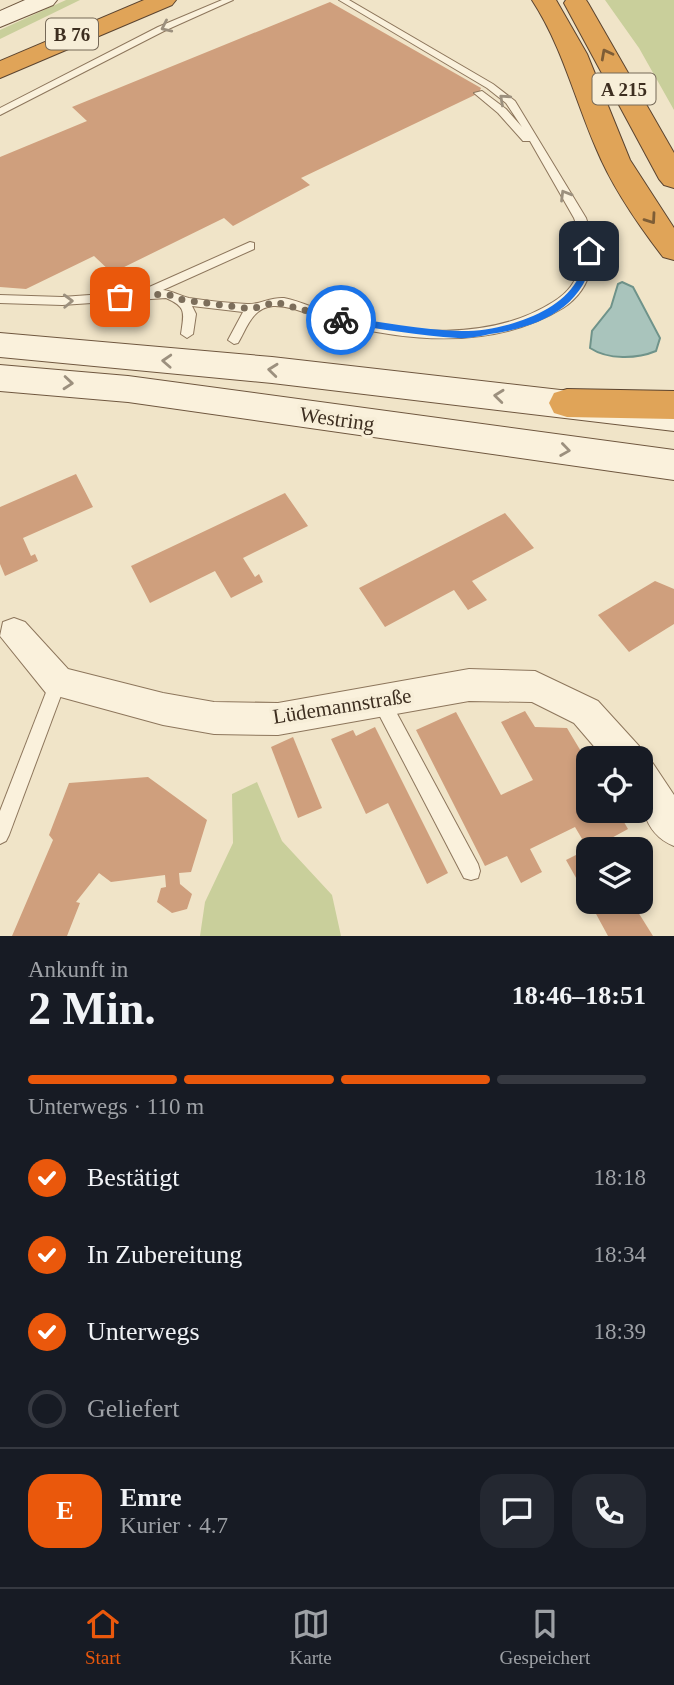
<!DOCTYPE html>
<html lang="de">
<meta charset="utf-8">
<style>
body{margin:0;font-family:Georgia,serif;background:#242831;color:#f1f3f6;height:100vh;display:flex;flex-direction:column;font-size:26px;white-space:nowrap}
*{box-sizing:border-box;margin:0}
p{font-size:23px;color:#9ea1a6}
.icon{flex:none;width:38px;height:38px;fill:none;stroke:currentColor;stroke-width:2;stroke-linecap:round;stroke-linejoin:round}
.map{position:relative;height:936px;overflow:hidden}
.panel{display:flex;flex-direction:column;background:#171b24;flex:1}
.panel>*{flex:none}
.tools{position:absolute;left:576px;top:746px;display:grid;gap:14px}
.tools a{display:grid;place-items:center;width:77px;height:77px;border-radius:14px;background:#171b24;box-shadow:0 4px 10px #0003;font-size:35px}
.pin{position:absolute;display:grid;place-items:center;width:60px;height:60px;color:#fff;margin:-30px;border-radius:14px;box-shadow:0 4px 10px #0006}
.courier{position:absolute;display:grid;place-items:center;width:70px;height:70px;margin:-35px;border:5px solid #1a73e8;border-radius:50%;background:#fff;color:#222;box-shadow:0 2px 9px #0007}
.head em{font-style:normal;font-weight:700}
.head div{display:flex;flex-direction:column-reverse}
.head{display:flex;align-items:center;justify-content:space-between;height:119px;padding:0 28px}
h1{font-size:46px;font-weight:700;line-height:52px}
.bar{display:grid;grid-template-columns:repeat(4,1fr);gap:10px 7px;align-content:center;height:84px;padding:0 28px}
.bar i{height:9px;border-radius:5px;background:#363941}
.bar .current{background:#ea580c}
.bar p{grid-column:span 4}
.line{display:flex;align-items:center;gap:18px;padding:0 28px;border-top:2px solid #363941}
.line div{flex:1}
.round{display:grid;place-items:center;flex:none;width:74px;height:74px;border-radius:21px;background:#242831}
ol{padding:0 28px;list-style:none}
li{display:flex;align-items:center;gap:21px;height:77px}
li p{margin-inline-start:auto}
li .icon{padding:7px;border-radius:50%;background:#ea580c;color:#fff;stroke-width:4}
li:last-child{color:#9ea1a6}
li i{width:38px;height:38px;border:4px solid #363941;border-radius:50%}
.tab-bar{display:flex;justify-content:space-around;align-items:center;height:98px;border-top:2px solid #363941;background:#171b24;font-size:19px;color:#9ea1a6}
.tab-bar a{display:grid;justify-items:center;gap:4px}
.tab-bar .current{color:#ea580c}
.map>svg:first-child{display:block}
.green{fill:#c9cf9b}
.water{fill:#a9c4bc;stroke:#6f938a;stroke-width:2}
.building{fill:#cf9f7d}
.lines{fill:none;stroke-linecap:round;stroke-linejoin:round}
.lane-casing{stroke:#8d765c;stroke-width:2}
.street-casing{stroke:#8d765c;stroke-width:2}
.secondary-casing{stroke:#6f573f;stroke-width:2}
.highway-casing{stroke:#5b4430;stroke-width:2}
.lane{fill:#faf1dc;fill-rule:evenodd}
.street{fill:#faf1dc;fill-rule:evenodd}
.secondary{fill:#faf1dc;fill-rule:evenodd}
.highway{fill:#e0a458;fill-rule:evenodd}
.oneway{stroke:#9c907e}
.oneway2{stroke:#7e5d36}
.route{fill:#1a73e8}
.done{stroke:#7c6e5b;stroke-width:7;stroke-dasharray:0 12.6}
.labels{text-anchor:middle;stroke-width:7;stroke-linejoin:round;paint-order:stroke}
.shield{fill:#f7eed8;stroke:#756857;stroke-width:2}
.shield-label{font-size:19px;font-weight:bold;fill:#3d2e20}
.street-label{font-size:21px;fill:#3d2e20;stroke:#f7eed8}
</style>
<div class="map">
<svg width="674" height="936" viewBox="0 0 674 936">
<rect width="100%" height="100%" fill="#f0e4c8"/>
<g class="green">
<path d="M66,0H80L0,39V30Z"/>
<path d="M605,0H674V110L639,48Z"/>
<path d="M257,782L282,841L332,895L341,936H200L205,902L233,843L232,794Z"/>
</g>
<path class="water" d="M622,282L633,287L660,338L656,351C637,359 608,360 590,348L592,331L611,307L618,284Z"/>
<g class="building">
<path d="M330,2L481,88L479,93L301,178L310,185L233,226L224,218L112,273L94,256L26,289L0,287V157L87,121L72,107Z"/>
<path d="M76,474L93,507L23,538L31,556L35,554L38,561L5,576L0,564V507Z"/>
<path d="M285,493L308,526L243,558L255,577L259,574L263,582L231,598L215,571L150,603L131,566Z"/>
<path d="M505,513L534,548L472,581L487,600L468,610L454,590L385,627L359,588Z"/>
<path d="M655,581L674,589V624L629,652L598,615Z"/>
<path d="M525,711L535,727L567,728L588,763V810H617L628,829L606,841L611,849H588L575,827L530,849L542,872L521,883L507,856L485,866L416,730L456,712L501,795L533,780L501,722Z"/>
<path d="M375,727L448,873L427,884L388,803L366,814L331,739L353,730L356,736Z"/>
<path d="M293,737L322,808L298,818L271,747Z"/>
<path d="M148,777L207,820L191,872L179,873L180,884L192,894L187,909L172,913L157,902L161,888L166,887L165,875L111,882L99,873L76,902L80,903L67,936H12L53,840L49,835L69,783Z"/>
<path d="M588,849V899L566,860Z"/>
<path d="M589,901H640L633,904L653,936H608Z"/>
</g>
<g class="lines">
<g class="lane-casing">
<g id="lane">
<path d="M222,0H233L164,31L0,115V108L158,27Z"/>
<path d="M339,0H349L493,84L515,101L586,218C598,251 595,287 563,308C495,350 409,342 335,323C315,318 294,305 273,306C252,308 247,328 238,343L234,344L228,340L243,312L192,306L196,314L193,334L187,338L181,334C184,313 187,307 166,298L62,305L0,303V295L62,297L145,291L147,288L250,242L254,243V249L163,290C173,291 180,296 189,298C208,301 228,303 247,304C259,305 270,297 284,298C301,301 317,310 335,315C404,334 490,342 553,302C585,283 586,250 574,218L530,141H523L498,113L474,93L482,91L506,109L522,127L506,103L487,88Z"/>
<path d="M58,674L64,677L66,682L9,835L6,841L0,844V811L50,682L52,677Z"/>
<path d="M381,693L387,695L478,864L480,871L478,878L471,880L464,878L375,707L373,701L375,695Z"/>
</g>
</g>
<g class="street-casing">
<path id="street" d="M14,618L25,622L68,669L163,693L214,702L278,703L469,669L535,671L598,701L639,746L644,758L652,762L674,795V846C637,831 640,791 640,758H604L574,723L532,702L469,701L278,735L214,734L163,725L46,693L0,636L3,622Z"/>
</g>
<g class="secondary-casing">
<g id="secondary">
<path d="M25,0H57L53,5L0,27V11Z"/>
<path d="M0,333L272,357L674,403V431L272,383L0,357Z"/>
<path d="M0,365L128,376L674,450V480L128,402L0,391Z"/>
</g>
</g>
<g class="highway-casing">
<g id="highway">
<path d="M144,0H176L172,5L0,78V61Z"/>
<path d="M532,0H556L587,54L630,160L674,228V260L663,257C637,223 612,187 596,148C574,97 562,46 532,0Z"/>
<path d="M566,0H586L588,3L674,153V188L664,185L659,179L564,3Z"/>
<path d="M567,389L674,391V419L567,417L554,413L549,403L554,393Z"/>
</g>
</g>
<use href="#lane" class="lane"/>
<use href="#street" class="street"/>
<use href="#secondary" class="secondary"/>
<use href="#highway" class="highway"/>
</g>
<defs><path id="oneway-chevron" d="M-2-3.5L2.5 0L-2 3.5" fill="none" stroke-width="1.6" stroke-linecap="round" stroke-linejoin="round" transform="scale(1.75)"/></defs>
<g class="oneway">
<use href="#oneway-chevron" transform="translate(166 27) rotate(155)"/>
<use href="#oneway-chevron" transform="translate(504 99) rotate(-138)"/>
<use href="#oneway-chevron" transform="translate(565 195) rotate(-121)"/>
<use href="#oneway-chevron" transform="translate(68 301) rotate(-2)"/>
<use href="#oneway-chevron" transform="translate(167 361) rotate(-177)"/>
<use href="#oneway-chevron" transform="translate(273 370) rotate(-174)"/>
<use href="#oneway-chevron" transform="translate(68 383) rotate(5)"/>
<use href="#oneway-chevron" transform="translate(499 396) rotate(-174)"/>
<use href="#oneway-chevron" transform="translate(565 450) rotate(8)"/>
</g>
<g class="oneway2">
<use href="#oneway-chevron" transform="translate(606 54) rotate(-118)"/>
<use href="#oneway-chevron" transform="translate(651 219) rotate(55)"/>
</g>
<path class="route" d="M589,248L594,251C587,307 540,327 490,334C480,336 469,339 458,338C419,336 380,328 341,324L336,320L341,317C380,321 421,330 460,331C496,332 556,316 576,282C582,273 583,262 584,251Z"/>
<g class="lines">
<path class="done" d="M120,297L167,294L183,300L252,309L275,302L341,320"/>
</g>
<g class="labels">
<g class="shield">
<rect x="46" y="18.5" width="52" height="31" rx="5"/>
<rect x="592.5" y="73.5" width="63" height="31" rx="5"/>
</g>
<g class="shield-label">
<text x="72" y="41">B 76</text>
<text x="624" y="96">A 215</text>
</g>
<g class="street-label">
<text transform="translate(337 419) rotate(8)" y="7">Westring</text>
<text transform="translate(342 706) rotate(-9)" y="7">Lüdemannstraße</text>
</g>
</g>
</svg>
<div class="tools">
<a><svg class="icon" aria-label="locate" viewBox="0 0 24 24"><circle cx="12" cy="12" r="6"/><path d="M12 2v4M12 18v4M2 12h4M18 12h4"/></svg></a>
<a><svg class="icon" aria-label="layers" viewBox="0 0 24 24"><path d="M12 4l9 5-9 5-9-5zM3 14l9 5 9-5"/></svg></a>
</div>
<div class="pin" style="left:120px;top:297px;background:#ea580c"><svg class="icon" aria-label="bag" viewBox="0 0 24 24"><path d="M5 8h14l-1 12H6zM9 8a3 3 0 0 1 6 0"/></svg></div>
<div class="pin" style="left:589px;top:251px;background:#1f2937"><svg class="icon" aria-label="home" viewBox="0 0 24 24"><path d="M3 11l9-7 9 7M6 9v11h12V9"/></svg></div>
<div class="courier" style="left:341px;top:320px"><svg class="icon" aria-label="bike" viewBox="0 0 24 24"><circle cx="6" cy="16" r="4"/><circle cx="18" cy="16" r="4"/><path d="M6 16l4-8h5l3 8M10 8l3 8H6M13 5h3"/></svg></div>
</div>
<section class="panel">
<div class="head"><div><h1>2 Min.</h1><p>Ankunft in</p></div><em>18:46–18:51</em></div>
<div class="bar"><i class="current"></i><i class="current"></i><i class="current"></i><i></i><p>Unterwegs · 110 m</p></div>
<ol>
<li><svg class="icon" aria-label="check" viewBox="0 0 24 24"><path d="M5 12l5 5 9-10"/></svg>Bestätigt<p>18:18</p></li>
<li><svg class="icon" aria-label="check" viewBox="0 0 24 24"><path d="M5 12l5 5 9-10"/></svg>In Zubereitung<p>18:34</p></li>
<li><svg class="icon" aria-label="check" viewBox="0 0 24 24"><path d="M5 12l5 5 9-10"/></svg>Unterwegs<p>18:39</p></li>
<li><i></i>Geliefert</li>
</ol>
<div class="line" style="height:126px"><b class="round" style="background:#ea580c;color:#fff">E</b><div><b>Emre</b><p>Kurier · 4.7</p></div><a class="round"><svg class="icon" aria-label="chat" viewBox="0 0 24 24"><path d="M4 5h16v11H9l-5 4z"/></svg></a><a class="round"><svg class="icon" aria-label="phone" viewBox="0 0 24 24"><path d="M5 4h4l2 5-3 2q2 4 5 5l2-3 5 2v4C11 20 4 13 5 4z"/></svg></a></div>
</section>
<nav class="tab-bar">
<a class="current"><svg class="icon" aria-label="home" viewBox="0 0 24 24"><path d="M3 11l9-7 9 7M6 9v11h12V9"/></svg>Start</a>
<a><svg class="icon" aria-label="map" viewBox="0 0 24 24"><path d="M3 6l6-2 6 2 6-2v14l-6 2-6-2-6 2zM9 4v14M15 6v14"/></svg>Karte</a>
<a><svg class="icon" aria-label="saved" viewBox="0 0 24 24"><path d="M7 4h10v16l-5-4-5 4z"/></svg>Gespeichert</a>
</nav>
